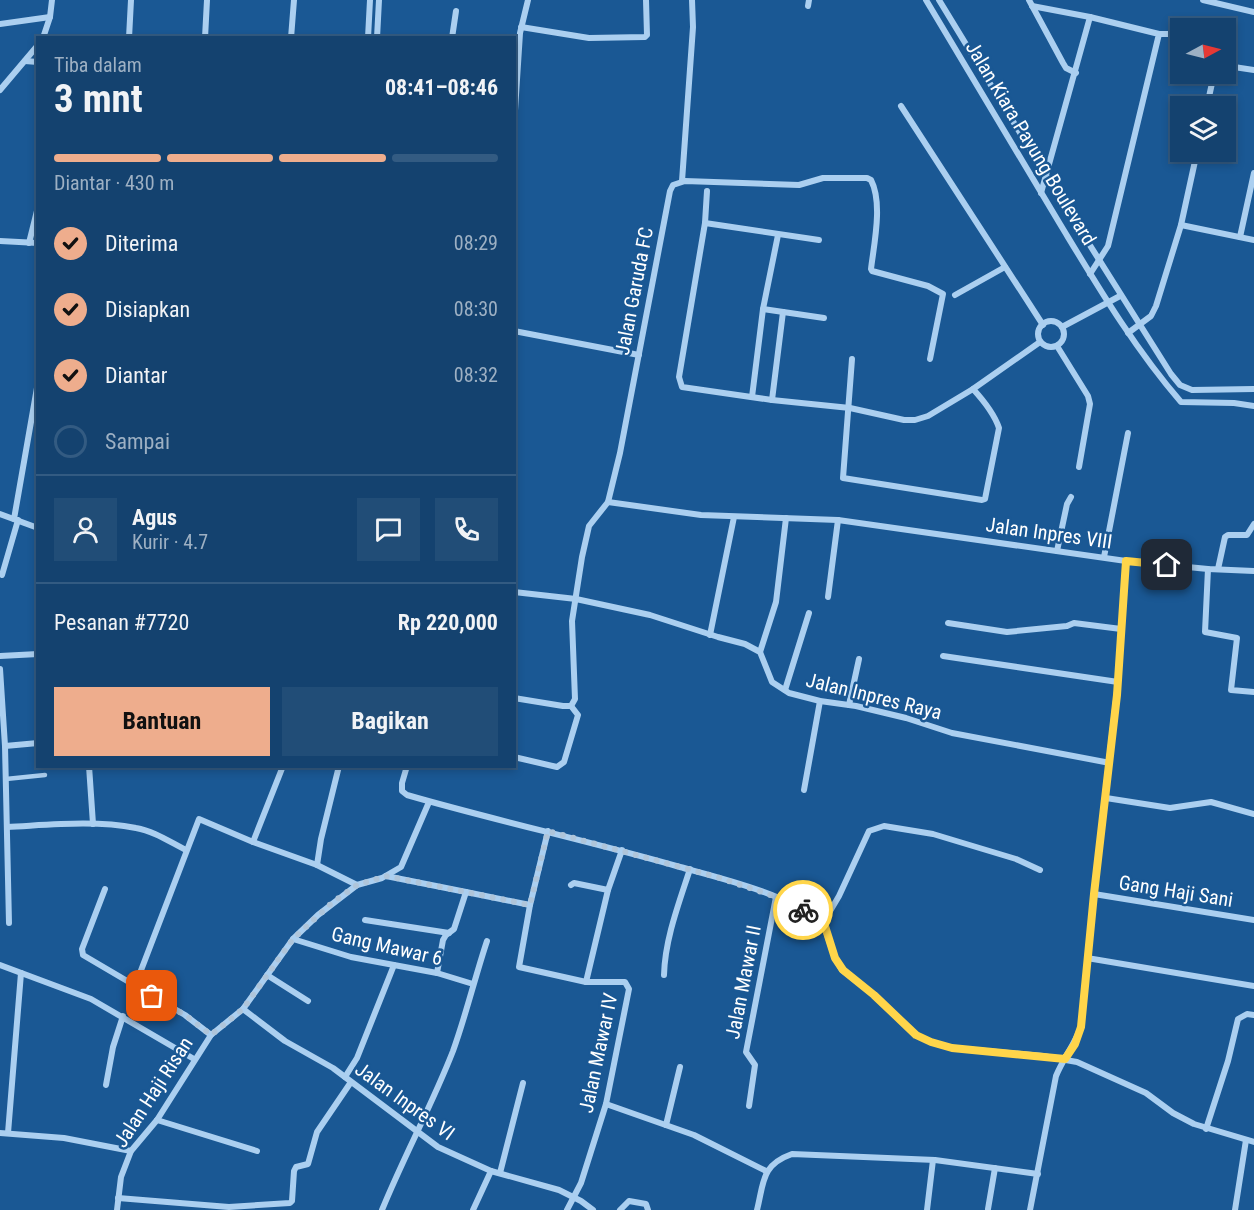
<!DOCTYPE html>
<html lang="id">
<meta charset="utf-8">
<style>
body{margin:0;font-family:"Roboto Condensed",sans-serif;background:#214d77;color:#f1f3f6;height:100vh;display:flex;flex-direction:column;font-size:22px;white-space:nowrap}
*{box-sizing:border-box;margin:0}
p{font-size:20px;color:#9db0c3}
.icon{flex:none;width:33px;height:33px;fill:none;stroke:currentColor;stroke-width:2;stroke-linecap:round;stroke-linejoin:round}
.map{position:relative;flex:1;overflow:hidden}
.details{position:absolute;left:36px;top:36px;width:480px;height:732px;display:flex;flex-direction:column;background:#14426f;border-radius:0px;box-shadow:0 3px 9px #0003,0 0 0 2px #335b82}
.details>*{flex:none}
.needle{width:39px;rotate:83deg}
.buttons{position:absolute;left:1170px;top:18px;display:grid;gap:12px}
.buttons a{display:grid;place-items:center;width:66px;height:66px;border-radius:0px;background:#14426f;box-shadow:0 3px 9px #0003,0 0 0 2px #335b82;font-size:30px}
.pin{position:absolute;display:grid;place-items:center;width:51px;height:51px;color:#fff;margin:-26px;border-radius:12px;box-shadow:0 3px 9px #0006}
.courier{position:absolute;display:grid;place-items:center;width:60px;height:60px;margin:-30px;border:4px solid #ffd54a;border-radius:50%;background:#fff;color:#222;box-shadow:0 2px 8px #0007}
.head em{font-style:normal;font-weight:700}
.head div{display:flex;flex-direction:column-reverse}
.head{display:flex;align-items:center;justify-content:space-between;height:102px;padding:0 18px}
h1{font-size:39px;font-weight:700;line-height:45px}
.bar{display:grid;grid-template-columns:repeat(4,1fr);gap:9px 6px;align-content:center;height:72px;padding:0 18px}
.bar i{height:8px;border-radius:4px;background:#335b82}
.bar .on{background:#eead8d}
.bar p{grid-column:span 4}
.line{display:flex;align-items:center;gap:15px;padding:0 18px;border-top:2px solid #335b82}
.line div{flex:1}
.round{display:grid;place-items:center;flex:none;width:63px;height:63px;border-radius:0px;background:#214d77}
ol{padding:0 18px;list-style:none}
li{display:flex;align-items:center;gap:18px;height:66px}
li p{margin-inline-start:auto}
li .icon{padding:6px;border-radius:50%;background:#eead8d;color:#111;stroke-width:4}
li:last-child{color:#9db0c3}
li i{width:33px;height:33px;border:3px solid #335b82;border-radius:50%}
.cta{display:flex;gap:12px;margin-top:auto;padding:12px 18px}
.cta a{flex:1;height:69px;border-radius:0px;background:#eead8d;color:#111;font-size:24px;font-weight:700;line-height:69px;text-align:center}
.cta a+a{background:#214d77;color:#f1f3f6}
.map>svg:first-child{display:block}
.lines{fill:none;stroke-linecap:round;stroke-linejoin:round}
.lane{stroke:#abcff0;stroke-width:4.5}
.street{stroke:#abcff0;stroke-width:6}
.done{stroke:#afc5da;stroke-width:6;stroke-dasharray:0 10.8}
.route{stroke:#ffd54a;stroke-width:8}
.labels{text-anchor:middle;stroke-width:5;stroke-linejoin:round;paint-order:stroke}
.street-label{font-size:20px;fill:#fff;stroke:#1a5894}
</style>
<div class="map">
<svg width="1254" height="1210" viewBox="0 0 1254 1210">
<rect width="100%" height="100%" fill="#1a5894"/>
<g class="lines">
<path class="lane" d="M6,779L45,775"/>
<g class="street">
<path d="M926,0C971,75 1015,150 1060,224C1097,285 1134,348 1181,402L1234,403L1254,406"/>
<path d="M939,0L1047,177L1171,374L1180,385L1192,390L1254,389"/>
<path d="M1029,0L1063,63L1066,68L1076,73"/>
<path d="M1203,0L1254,12"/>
<path d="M808,6L809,0"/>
<path d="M1032,6L1090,17L1159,34L1108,246L1090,274"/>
<path d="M0,24L50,17"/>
<path d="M521,27L589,38L645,37L647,35L646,0"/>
<path d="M1159,34H1175L1180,36"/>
<path d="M43,38L50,17L52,0"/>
<path d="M129,38L131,0"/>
<path d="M205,38L207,0"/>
<path d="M291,38L294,0"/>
<path d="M368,38L370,0"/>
<path d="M377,38L379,0"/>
<path d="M452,38L456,11"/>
<path d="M25,61L38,62"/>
<path d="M1226,61L1234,67L1254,70"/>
<path d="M0,90L38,45"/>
<path d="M901,106L1043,325"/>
<path d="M1207,106L1214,74"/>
<path d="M514,126L520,33L528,0"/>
<path d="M682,181L693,27L692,0"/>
<path d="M1041,193L1090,17"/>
<path d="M705,223L707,191"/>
<path d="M1181,225L1254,240"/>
<path d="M1240,237L1254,173"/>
<path d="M819,240L705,223L679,377L682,387L772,400L850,408L904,420H915L928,416L973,389L1040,342"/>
<path d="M0,241L38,243"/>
<path d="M29,243L38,207"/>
<path d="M955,295L1005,267"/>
<path d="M763,309L824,318"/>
<circle cx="1051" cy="334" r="13"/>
<path d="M1062,327L1120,296"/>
<path d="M514,331L639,355"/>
<path d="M1128,333L1151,316L1156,306L1181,225L1197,152"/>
<path d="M1057,346L1088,396L1090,404L1079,467"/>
<path d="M852,359L843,478L982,500L985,499L999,428C994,413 984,401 973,389"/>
<path d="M752,397L763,309L778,235"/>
<path d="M772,400L783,312"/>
<path d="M608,502L701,515L838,520L1126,561L1208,569L1254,571"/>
<path d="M0,514L38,528"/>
<path d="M14,519L38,382"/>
<path d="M1057,551L1067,504L1071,497"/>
<path d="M1104,557L1128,433"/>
<path d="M1208,569L1205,632L1237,638L1231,690L1254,692"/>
<path d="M1218,569L1225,537L1228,535H1247L1254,524"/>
<path d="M2,575L18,520"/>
<path d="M514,592L576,599L650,615L718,637L745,644L760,652L772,682L789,693L820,701L856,706L906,718L952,733L1110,763"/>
<path d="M828,597L838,520"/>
<path d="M948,623L1007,632L1067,626L1074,623L1121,629"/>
<path d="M710,635L734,517"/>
<path d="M760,652L776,602L786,518"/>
<path d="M0,656L38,654"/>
<path d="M943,656L1118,682"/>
<path d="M0,669L5,746L9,923"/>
<path d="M785,690L809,613"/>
<path d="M514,698L563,706H571"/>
<path d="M849,705L859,659"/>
<path d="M571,706L575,699L572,621L582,557L589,526L608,502L620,453L670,191L673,185L685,181L799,185L823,178H867L871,180C883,203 874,244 871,269L872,271L928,286L943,294L930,359"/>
<path d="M5,746L38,743"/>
<path d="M514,757L557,767L564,762L578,715L571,706"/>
<path d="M89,766L93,824"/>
<path d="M407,766L402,783V791L407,795C497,821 589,841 680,867C724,879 787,894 823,923L835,958L842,970L874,995L916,1035L931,1042L952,1048L1043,1056L1077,1062L1146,1093L1173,1113L1194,1124L1254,1142"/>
<path d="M804,790L820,701"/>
<path d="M1106,798L1170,808L1211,802L1254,814"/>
<path d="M7,827C49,825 94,820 136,828C154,831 170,842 186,850"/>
<path d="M548,831L530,905L519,967L586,982H625L629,989L606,1104L581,1183L567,1210"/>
<path d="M253,842L283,766"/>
<path d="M317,865L321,839L339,766"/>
<path d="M386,876L466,892"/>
<path d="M571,885L574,883L608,890"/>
<path d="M105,889L82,949L83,955L185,1015L211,1035"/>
<path d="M1094,894L1254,920"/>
<path d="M365,920L449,933"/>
<path d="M823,923L839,896L869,831L884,826L933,834L1016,859L1040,870"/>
<path d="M293,939L351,957L437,973L473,984"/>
<path d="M1087,958L1254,986"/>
<path d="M0,965L91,999L194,1059"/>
<path d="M437,973L443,940L446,935L454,929L466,892L530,905"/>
<path d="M267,975L308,1001"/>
<path d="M664,975C665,939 679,903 690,869"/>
<path d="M586,982L608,890L622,850"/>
<path d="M135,986L199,819L253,842L317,865L357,885"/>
<path d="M243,1009L285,1041L333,1068L438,1147L491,1171L559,1190L581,1201L593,1210"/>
<path d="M345,1077L357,1058L394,965"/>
<path d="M106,1085L113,1047L123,1016"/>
<path d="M606,1104L694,1135L766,1171"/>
<path d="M749,1106L755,1065L746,1052L776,897"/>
<path d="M157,1120L257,1151"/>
<path d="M666,1125L680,1067"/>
<path d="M1206,1129L1228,1061L1238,1019L1247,1014L1254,1015"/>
<path d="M0,1133L64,1138L131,1151"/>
<path d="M8,1133L21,973"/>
<path d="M500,1173L523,1083"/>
<path d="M118,1198L229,1207L290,1203L292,1201L294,1171L296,1167L308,1164L317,1132L351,1082"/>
<path d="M988,1209L995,1168"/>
<path d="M117,1210L121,1177L131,1151L157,1120L211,1035L243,1009L293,939L318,915L357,885L382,878L401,867L429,802"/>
<path d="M382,1210C404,1156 432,1105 453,1051C466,1015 475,977 487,941"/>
<path d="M473,1210L491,1171"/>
<path d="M620,1210L629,1201L646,1204L648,1210"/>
<path d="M757,1210C764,1182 761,1165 792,1154L935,1160L1038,1174"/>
<path d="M927,1210L933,1160"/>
<path d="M1030,1210L1056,1076C1063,1059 1074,1045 1081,1027L1094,894L1118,682L1126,561"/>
<path d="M1235,1210L1246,1140"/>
</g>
</g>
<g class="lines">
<path class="done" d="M152,996L185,1015L211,1035L243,1009L293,939L333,902L357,885L386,876L530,905L548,831L717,877L782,899L803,910"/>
<path class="route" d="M803,910L824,923L835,958L843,970L874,995L916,1035L931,1042L952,1048L1065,1059L1075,1044L1081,1027L1094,894L1117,695L1126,561L1167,565"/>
</g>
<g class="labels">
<g class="street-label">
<text transform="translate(1031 143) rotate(59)" y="7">Jalan Kiara Payung Boulevard</text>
<text transform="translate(634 291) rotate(-79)" y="7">Jalan Garuda FC</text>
<text transform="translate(1049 533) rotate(8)" y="7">Jalan Inpres VIII</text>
<text transform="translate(874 696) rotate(14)" y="7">Jalan Inpres Raya</text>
<text transform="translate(1176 891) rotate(9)" y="7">Gang Haji Sani</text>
<text transform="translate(387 946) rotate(13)" y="7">Gang Mawar 6</text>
<text transform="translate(743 982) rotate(-79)" y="7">Jalan Mawar II</text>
<text transform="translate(598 1053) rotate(-78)" y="7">Jalan Mawar IV</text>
<text transform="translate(153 1092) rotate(-57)" y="7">Jalan Haji Risan</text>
<text transform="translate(405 1101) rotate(36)" y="7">Jalan Inpres VI</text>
</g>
</g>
</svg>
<div class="buttons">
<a><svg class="needle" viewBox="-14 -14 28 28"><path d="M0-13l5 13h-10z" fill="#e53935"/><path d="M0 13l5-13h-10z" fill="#9db0c3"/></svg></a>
<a><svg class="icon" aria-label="layers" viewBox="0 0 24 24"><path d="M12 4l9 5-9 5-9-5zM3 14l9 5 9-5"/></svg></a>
</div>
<div class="pin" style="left:152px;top:996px;background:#ea580c"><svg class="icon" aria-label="bag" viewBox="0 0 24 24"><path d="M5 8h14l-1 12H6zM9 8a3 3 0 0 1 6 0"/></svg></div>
<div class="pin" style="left:1167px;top:565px;background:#1f2937"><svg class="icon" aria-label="home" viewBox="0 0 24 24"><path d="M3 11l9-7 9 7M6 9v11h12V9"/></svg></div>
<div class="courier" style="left:803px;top:910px"><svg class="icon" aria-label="bike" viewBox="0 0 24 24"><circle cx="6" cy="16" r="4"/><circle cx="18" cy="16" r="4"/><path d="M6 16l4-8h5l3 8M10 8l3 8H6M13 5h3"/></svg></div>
<section class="details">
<div class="head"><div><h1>3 mnt</h1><p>Tiba dalam</p></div><em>08:41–08:46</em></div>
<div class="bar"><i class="on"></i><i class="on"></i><i class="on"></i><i></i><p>Diantar · 430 m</p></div>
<ol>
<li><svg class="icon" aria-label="check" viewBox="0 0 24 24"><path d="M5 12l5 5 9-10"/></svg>Diterima<p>08:29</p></li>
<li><svg class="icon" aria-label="check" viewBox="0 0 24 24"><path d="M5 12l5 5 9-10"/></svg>Disiapkan<p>08:30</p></li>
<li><svg class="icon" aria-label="check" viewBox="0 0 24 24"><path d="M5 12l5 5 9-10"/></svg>Diantar<p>08:32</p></li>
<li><i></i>Sampai</li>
</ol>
<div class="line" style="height:108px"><a class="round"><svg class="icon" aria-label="person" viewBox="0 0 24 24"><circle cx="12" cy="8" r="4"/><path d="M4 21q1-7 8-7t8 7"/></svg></a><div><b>Agus</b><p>Kurir · 4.7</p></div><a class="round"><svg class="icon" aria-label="chat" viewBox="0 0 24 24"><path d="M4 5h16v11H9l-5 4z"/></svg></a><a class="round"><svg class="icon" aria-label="phone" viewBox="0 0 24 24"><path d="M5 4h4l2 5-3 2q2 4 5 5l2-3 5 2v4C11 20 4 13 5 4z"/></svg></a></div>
<div class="line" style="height:78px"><div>Pesanan #7720</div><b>Rp 220,000</b></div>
<div class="cta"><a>Bantuan</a><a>Bagikan</a></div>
</section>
</div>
